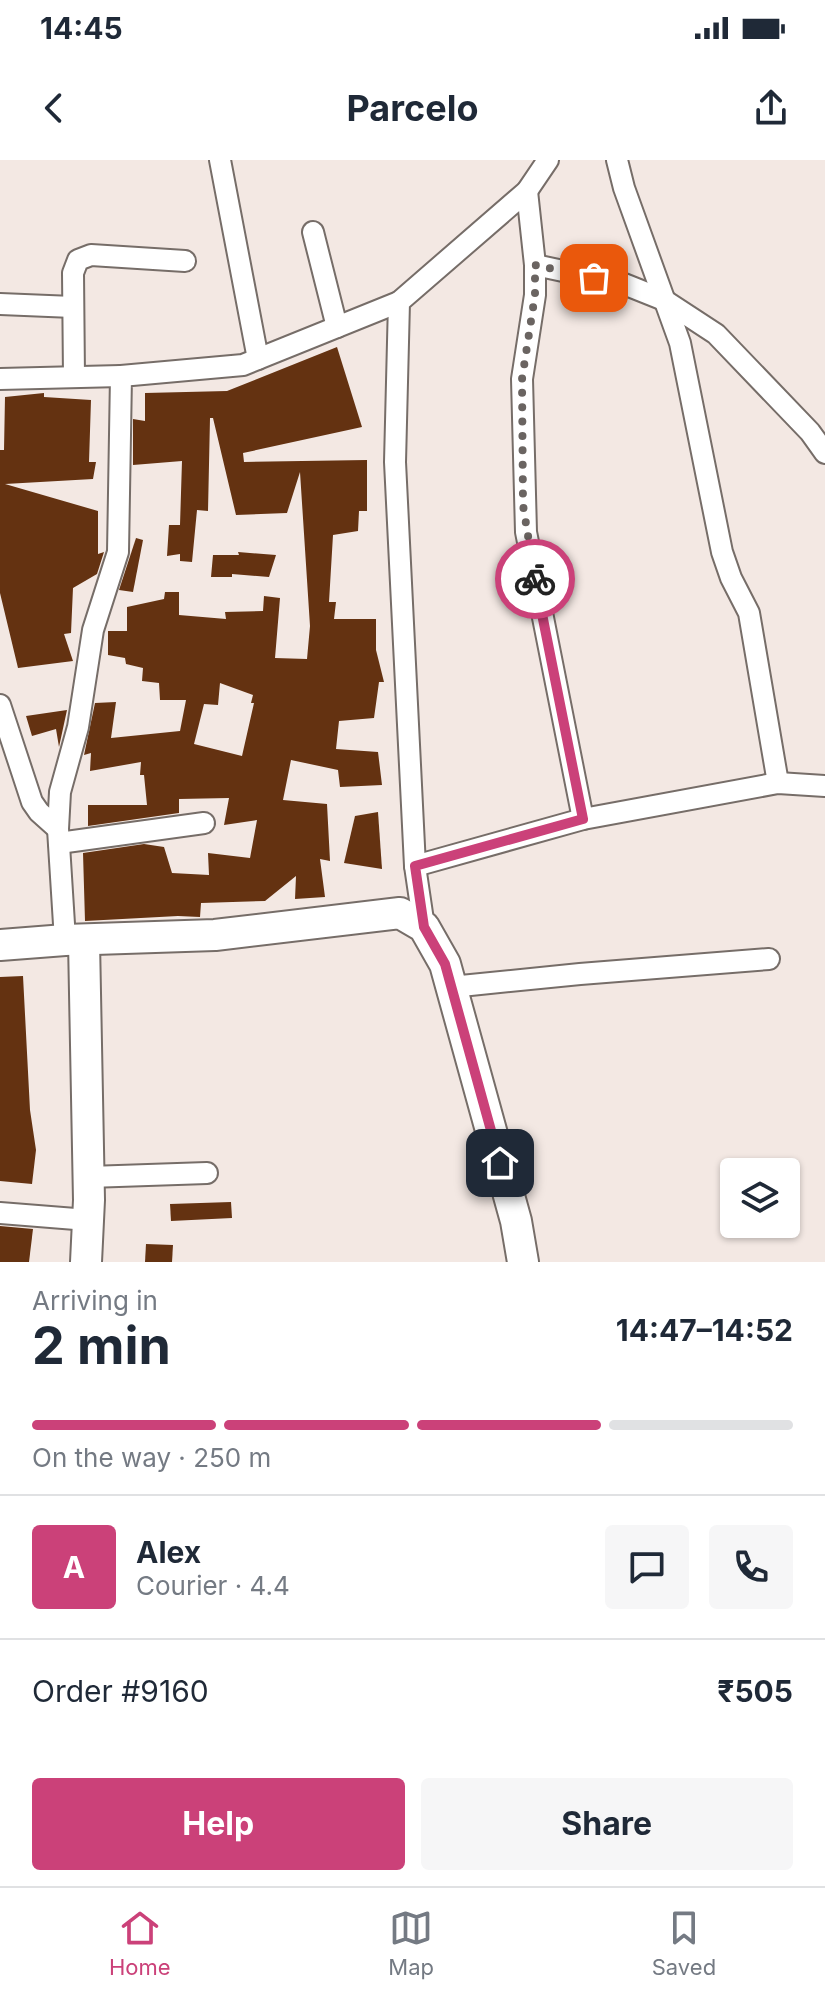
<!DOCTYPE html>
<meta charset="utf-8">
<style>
body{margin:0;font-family:Inter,sans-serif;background:#f6f6f7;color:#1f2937;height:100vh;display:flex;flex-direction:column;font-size:30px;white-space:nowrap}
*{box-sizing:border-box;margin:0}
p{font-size:26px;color:#747a83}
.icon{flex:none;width:44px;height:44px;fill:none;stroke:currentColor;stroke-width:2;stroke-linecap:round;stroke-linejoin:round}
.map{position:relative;height:1102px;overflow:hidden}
.sheet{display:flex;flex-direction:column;background:#fff;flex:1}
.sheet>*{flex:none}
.fabs{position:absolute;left:720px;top:998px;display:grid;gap:16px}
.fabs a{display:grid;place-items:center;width:80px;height:80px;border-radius:8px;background:#fff;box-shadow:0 2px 6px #0004;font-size:40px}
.pin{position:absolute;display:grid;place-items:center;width:68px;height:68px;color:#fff;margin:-34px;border-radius:16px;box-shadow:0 4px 12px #0006}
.courier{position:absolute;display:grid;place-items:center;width:80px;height:80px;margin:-40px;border:6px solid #cb4179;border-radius:50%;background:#fff;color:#222;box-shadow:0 2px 10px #0007}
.overview em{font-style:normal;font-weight:700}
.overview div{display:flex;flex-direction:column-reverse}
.overview{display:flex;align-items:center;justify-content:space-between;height:136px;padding:0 32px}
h1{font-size:52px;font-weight:700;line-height:60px}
.bar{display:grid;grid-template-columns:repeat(4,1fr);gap:12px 8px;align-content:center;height:96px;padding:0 32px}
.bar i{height:10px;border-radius:6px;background:#e0e1e3}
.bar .on{background:#cb4179}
.bar p{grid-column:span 4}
.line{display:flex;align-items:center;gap:20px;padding:0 32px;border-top:2px solid #e0e1e3}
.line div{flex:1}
.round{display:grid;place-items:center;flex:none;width:84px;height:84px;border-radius:8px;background:#f6f6f7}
.action{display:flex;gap:16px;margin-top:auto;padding:16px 32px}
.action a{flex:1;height:92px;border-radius:8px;background:#cb4179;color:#fff;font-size:32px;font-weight:700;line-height:92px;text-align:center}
.action a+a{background:#f6f6f7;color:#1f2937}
.status{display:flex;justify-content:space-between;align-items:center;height:56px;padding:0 40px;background:#fff;direction:ltr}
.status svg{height:22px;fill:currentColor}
header{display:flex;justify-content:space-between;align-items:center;height:104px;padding:0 32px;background:#fff;font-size:36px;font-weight:700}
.dock{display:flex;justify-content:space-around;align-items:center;height:112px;border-top:2px solid #e0e1e3;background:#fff;font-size:22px;color:#747a83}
.dock a{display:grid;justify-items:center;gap:4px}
.dock .on{color:#cb4179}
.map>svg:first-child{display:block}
.building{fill:#643211;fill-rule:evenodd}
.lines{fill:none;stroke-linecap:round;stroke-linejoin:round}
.street-casing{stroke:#766d68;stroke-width:24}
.secondary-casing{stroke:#766d68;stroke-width:34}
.street{stroke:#fff;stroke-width:20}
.secondary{stroke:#fff;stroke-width:30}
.done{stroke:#6a6461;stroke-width:8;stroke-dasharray:0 14.4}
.route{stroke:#cb4179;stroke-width:10}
</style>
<div class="status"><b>14:45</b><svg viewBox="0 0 49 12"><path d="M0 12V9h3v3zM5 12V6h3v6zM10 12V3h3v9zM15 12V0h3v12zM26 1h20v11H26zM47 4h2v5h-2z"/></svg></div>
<header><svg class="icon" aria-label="back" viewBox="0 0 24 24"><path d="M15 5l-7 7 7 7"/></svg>Parcelo<svg class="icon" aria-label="share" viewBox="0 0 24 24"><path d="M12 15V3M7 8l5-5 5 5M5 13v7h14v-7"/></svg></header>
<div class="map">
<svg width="825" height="1102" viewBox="0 0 825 1102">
<rect width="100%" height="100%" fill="#f3e8e3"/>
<g class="building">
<path d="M337,187L362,267L243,293L244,302L367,300V351H359L358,371L333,375L329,442H336L334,459H376V490L384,522H379L374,558L339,561L336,589L378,592L382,625L340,627L338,610L291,600L283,640L327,644L330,701L320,699L325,737L295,739L296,716L265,741L201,743L200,757L178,756L85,761L83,693L144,684L164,687L172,713L209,715L208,693L250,698L257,660L224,665L229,638L179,639V653L88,666V645H147L144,615H140L141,602L90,611L91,593L84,595L95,543L116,542L111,578L180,571L186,540H160L159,523L142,521L143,508L126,504L125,498L108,495V471H127V447L164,439L165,432H179V455L226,459L225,452L263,451L264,436L280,438L275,498L307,499L310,466L300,312L287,353L236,355L213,258H210L208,351L197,350L192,402L180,401V394L167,396L169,365H180L182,301L133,305V259L145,261V233L227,231ZM220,523L253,535L251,543H254L242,596L194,584L204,544L218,545Z"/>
<path d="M44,233V237L91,240L89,302H96L93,319L5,324L98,351V394L104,392L97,414L73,428L71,473L64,474L73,501L18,508L0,433V290H4L5,237Z"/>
<path d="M136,378L143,380L133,432L119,430Z"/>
<path d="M238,392L276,395L269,417L232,414V417H211L213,395H239Z"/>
<path d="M67,550L59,587L56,569L32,576L26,556Z"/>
<path d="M378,652L382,709L344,703L355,656Z"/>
<path d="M23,816L30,950L36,990L32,1024L0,1021V817Z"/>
<path d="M231,1042L232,1058L171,1061L170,1044Z"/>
<path d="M0,1066L33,1069L29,1102H0Z"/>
<path d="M146,1084L173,1085L172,1102H145Z"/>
</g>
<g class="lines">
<g class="street-casing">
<g id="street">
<path d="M220,0L258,199"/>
<path d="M617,0L624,28L680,183L722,392L731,418L749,453L778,623"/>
<path d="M527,31L535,105V135L522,219L526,372L583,659"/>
<path d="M313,72L337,167"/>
<path d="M535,105L624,124L664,140L716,174L810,272L825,293"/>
<path d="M0,144L73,147"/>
<path d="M74,217L73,113L78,100L91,95L185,101"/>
<path d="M0,219L121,216"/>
<path d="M0,545L32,642L39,652L58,669"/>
<path d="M59,683L204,663"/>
<path d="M415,706L583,659L778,623L825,626"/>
<path d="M424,767L415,706L395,302L399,142L527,31L548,0"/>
<path d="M65,780L58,669L60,632L78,567L93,470L118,392L121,216L243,205L399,142"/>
<path d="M451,827L580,814L769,799"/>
<path d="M89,1017L207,1013"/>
<path d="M0,1053L88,1060"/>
</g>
</g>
<g class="secondary-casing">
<g id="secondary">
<path d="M84,781L89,1040L86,1102"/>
<path d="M0,785L65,780L215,775L400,753L424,767L445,804L516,1061L523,1102"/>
</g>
</g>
<use href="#street" class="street"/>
<use href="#secondary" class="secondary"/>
</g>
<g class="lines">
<path class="done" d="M535,419L523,345L522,219L535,135V105L594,118"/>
<path class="route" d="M500,1003L445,804L424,767L415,706L583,659L535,419"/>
</g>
</svg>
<div class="fabs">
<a><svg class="icon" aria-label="layers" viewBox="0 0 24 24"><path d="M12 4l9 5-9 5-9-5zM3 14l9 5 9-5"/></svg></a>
</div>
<div class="pin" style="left:594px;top:118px;background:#ea580c"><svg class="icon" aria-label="bag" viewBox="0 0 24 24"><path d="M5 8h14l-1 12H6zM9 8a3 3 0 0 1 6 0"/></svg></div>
<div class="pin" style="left:500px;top:1003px;background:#1f2937"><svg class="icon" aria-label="home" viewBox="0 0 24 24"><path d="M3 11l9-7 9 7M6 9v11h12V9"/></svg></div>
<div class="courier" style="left:535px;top:419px"><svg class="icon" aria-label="bike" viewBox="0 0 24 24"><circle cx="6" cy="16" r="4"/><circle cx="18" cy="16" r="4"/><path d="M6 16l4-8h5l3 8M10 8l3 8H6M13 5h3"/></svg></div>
</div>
<section class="sheet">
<div class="overview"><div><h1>2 min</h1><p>Arriving in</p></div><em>14:47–14:52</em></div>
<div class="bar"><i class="on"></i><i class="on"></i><i class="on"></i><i></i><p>On the way · 250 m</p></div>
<div class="line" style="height:144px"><b class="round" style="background:#cb4179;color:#fff">A</b><div><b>Alex</b><p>Courier · 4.4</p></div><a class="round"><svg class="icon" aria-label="chat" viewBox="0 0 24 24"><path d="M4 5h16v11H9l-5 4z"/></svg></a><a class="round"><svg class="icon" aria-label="phone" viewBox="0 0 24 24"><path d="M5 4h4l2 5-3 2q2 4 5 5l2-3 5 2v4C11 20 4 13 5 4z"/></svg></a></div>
<div class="line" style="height:104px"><div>Order #9160</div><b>₹505</b></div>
<div class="action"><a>Help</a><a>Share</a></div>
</section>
<nav class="dock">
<a class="on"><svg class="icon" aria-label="home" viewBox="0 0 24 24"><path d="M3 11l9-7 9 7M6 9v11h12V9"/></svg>Home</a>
<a><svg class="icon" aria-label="map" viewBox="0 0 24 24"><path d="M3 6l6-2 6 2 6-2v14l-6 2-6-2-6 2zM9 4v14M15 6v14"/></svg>Map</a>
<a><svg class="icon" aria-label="saved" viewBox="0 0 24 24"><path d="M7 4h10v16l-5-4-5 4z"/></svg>Saved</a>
</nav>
